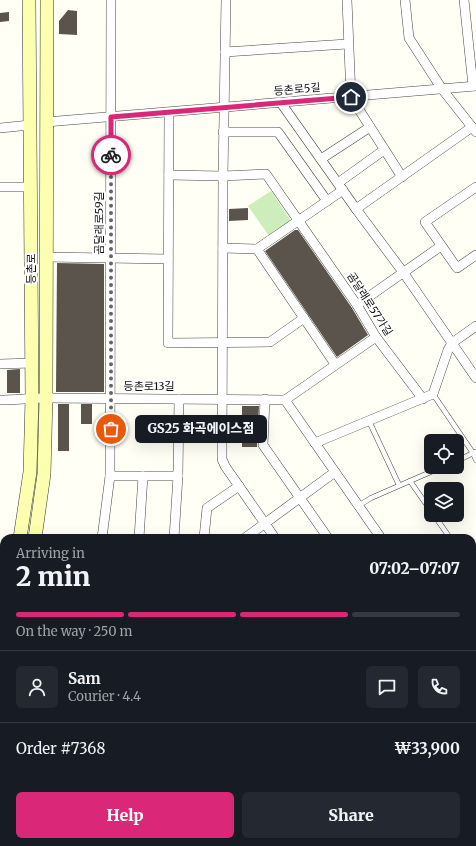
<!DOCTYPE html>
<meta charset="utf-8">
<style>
body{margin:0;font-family:Merriweather,"Noto Sans KR",serif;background:#242831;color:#f1f3f6;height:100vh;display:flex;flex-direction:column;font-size:15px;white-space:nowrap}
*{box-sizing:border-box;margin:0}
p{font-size:13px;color:#9ea1a6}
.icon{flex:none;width:22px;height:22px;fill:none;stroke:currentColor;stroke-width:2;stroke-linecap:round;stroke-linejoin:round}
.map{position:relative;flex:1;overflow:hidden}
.panel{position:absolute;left:0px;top:534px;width:476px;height:312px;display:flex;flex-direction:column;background:#171b24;border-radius:12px 12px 0 0;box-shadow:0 4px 16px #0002}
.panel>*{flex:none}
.controls{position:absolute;left:424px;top:434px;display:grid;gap:8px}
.controls a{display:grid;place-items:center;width:40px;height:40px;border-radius:6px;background:#171b24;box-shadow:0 4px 16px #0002;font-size:20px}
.pin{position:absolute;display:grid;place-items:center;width:34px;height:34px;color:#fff;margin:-17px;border:2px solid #fff;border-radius:50%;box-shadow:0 1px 4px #0007}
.courier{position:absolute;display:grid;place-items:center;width:40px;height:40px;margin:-20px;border:3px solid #db2777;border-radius:50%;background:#fff;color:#222;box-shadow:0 1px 5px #0007}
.bubble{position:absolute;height:28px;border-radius:6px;background:#171b24;box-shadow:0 4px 16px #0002;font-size:13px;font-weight:800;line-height:28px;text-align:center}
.summary em{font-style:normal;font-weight:800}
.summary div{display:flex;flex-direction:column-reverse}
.summary{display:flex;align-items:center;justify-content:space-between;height:68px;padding:0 16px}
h1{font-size:26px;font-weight:800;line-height:30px}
.bar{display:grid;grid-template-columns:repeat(4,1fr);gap:6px 4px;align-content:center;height:48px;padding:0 16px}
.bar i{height:5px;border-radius:3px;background:#363941}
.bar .current{background:#db2777}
.bar p{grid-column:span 4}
.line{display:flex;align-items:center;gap:10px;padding:0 16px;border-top:1px solid #363941}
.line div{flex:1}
.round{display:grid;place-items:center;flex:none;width:42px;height:42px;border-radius:6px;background:#242831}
.button{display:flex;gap:8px;margin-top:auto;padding:8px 16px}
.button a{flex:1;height:46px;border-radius:6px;background:#db2777;color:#fff;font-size:16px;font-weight:800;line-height:46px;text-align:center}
.button a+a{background:#242831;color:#f1f3f6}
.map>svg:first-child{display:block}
.green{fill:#cdeeba}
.forest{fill:#ade097}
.building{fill:#5b544c}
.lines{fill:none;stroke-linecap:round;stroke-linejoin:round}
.service-casing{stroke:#444;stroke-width:5.5}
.minor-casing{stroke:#444;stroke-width:10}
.secondary-casing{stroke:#333;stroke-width:14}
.service{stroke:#fff;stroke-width:4.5}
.minor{stroke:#fff;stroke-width:9}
.secondary{stroke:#fcffb0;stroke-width:13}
.done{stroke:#646461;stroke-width:4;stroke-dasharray:0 7.2}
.route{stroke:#db2777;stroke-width:5}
.labels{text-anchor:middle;stroke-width:4;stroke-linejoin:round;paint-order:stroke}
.street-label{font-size:11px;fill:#111;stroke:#fff}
</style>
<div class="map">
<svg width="476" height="846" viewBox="0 0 476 846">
<rect width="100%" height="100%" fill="#fffff5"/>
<path class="green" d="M271,191L291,221L269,236L248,206Z"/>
<g class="forest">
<path d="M475,729L476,731V806L472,814V730Z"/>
<path d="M472,831L476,842V846H147V842H472Z"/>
</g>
<g class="building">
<path d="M68,10L77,11V35L59,34V21Z"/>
<path d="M9,12V21L0,22V13Z"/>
<path d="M248,208V220L229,221V209Z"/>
<path d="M295,230H298L352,308L368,335L337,357L265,251Z"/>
<path d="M57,263L104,264V392H56Z"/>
<path d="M20,369V393H7V370Z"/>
<rect x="58" y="404" width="11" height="47"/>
<rect x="81" y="404" width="11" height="20"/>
<path d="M242,406H259L257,447H242Z"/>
</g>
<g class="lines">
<g class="service-casing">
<g id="service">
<path d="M433,394L473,453L476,460"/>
<path d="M369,421L399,485"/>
<path d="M457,461L475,452"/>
<path d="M410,481L431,511"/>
<path d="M358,506L371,498L442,467"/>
<path d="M434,515L450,538"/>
<path d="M472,569L476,575"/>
</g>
</g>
<g class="minor-casing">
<g id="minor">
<path d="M226,0L223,176L222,459L225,466L275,538"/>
<path d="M347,0L351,97L402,177"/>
<path d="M405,0L409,38L442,89L476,132"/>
<path d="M464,0L473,86"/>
<path d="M225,52L347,44"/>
<path d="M281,103L356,209L403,272L476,378"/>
<path d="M169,113L168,343L270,342L304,318"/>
<path d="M46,122L476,86"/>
<path d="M0,128L30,125"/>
<path d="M223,132H278L327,201"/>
<path d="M321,159L370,127"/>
<path d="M169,175L223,176L266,174L357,305L376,337L423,399"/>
<path d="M338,183L384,150"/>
<path d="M0,187H31"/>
<path d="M476,187L425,222L457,268L476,255"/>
<path d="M356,209L472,127"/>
<path d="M223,248L257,249L335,364"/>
<path d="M257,249L343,190"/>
<path d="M46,257L168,259"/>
<path d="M357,305L441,246"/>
<path d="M0,364L32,363"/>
<path d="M265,399L263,445L328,538"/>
<path d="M0,400C16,400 31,398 46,398L285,400L381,538"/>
<path d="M285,400L376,337"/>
<path d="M315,443L433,394L448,350L452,343L476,326"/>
<path d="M110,476H178"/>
<path d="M102,538L110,476L111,0"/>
<path d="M139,538L143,476"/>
<path d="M174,538L178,476L179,399"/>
<path d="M204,538L207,508L239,486"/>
<path d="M245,538L335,472"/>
<path d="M0,555H4"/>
<path d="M472,586L476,583"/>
<path d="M472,665L476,671"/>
<path d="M0,692H4"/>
<path d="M58,846L59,842"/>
</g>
</g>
<g class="secondary-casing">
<g id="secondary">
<path d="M20,538L30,472L32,398L29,0"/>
<path d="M35,538L44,474L46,398L47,0"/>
<path d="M0,660L4,635"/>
<path d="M0,800L4,770"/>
</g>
</g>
<use href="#service" class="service"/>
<use href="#minor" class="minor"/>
<use href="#secondary" class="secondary"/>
</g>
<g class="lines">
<path class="done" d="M111,429V155"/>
<path class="route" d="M111,155V117L351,97"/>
</g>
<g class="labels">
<g class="street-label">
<text transform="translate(297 89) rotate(-5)" y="4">등촌로5길</text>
<text transform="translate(99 223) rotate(-90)" y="4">곰달래로59길</text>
<text transform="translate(31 269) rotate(-90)" y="4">등촌로</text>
<text transform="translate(370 304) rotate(57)" y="4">곰달래로57가길</text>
<text x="149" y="390">등촌로13길</text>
</g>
</g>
</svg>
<div class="controls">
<a><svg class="icon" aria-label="locate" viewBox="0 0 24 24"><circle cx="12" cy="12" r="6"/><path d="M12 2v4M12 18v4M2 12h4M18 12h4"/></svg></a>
<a><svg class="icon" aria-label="layers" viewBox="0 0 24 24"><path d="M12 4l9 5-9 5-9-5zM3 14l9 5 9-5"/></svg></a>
</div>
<div class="pin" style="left:111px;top:429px;background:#ea580c"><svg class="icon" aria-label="bag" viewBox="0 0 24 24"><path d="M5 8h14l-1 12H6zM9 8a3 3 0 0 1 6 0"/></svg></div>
<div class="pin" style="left:351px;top:97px;background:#1f2937"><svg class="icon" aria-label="home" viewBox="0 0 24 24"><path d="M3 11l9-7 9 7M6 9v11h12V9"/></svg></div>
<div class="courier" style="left:111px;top:155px"><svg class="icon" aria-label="bike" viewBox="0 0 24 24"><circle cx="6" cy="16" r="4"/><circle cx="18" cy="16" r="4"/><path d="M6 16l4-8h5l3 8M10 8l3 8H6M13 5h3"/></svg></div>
<div class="bubble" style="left:135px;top:415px;width:132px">GS25 화곡에이스점</div>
<section class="panel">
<div class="summary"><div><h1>2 min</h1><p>Arriving in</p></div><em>07:02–07:07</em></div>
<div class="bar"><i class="current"></i><i class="current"></i><i class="current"></i><i></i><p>On the way · 250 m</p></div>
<div class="line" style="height:72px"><a class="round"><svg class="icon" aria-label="person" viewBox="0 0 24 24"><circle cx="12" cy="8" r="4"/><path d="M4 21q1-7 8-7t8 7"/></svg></a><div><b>Sam</b><p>Courier · 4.4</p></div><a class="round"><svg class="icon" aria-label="chat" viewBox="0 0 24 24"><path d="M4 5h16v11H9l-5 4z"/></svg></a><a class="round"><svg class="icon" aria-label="phone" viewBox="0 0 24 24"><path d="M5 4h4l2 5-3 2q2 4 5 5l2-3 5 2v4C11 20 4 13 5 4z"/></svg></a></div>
<div class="line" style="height:52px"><div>Order #7368</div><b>₩33,900</b></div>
<div class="button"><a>Help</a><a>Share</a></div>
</section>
</div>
